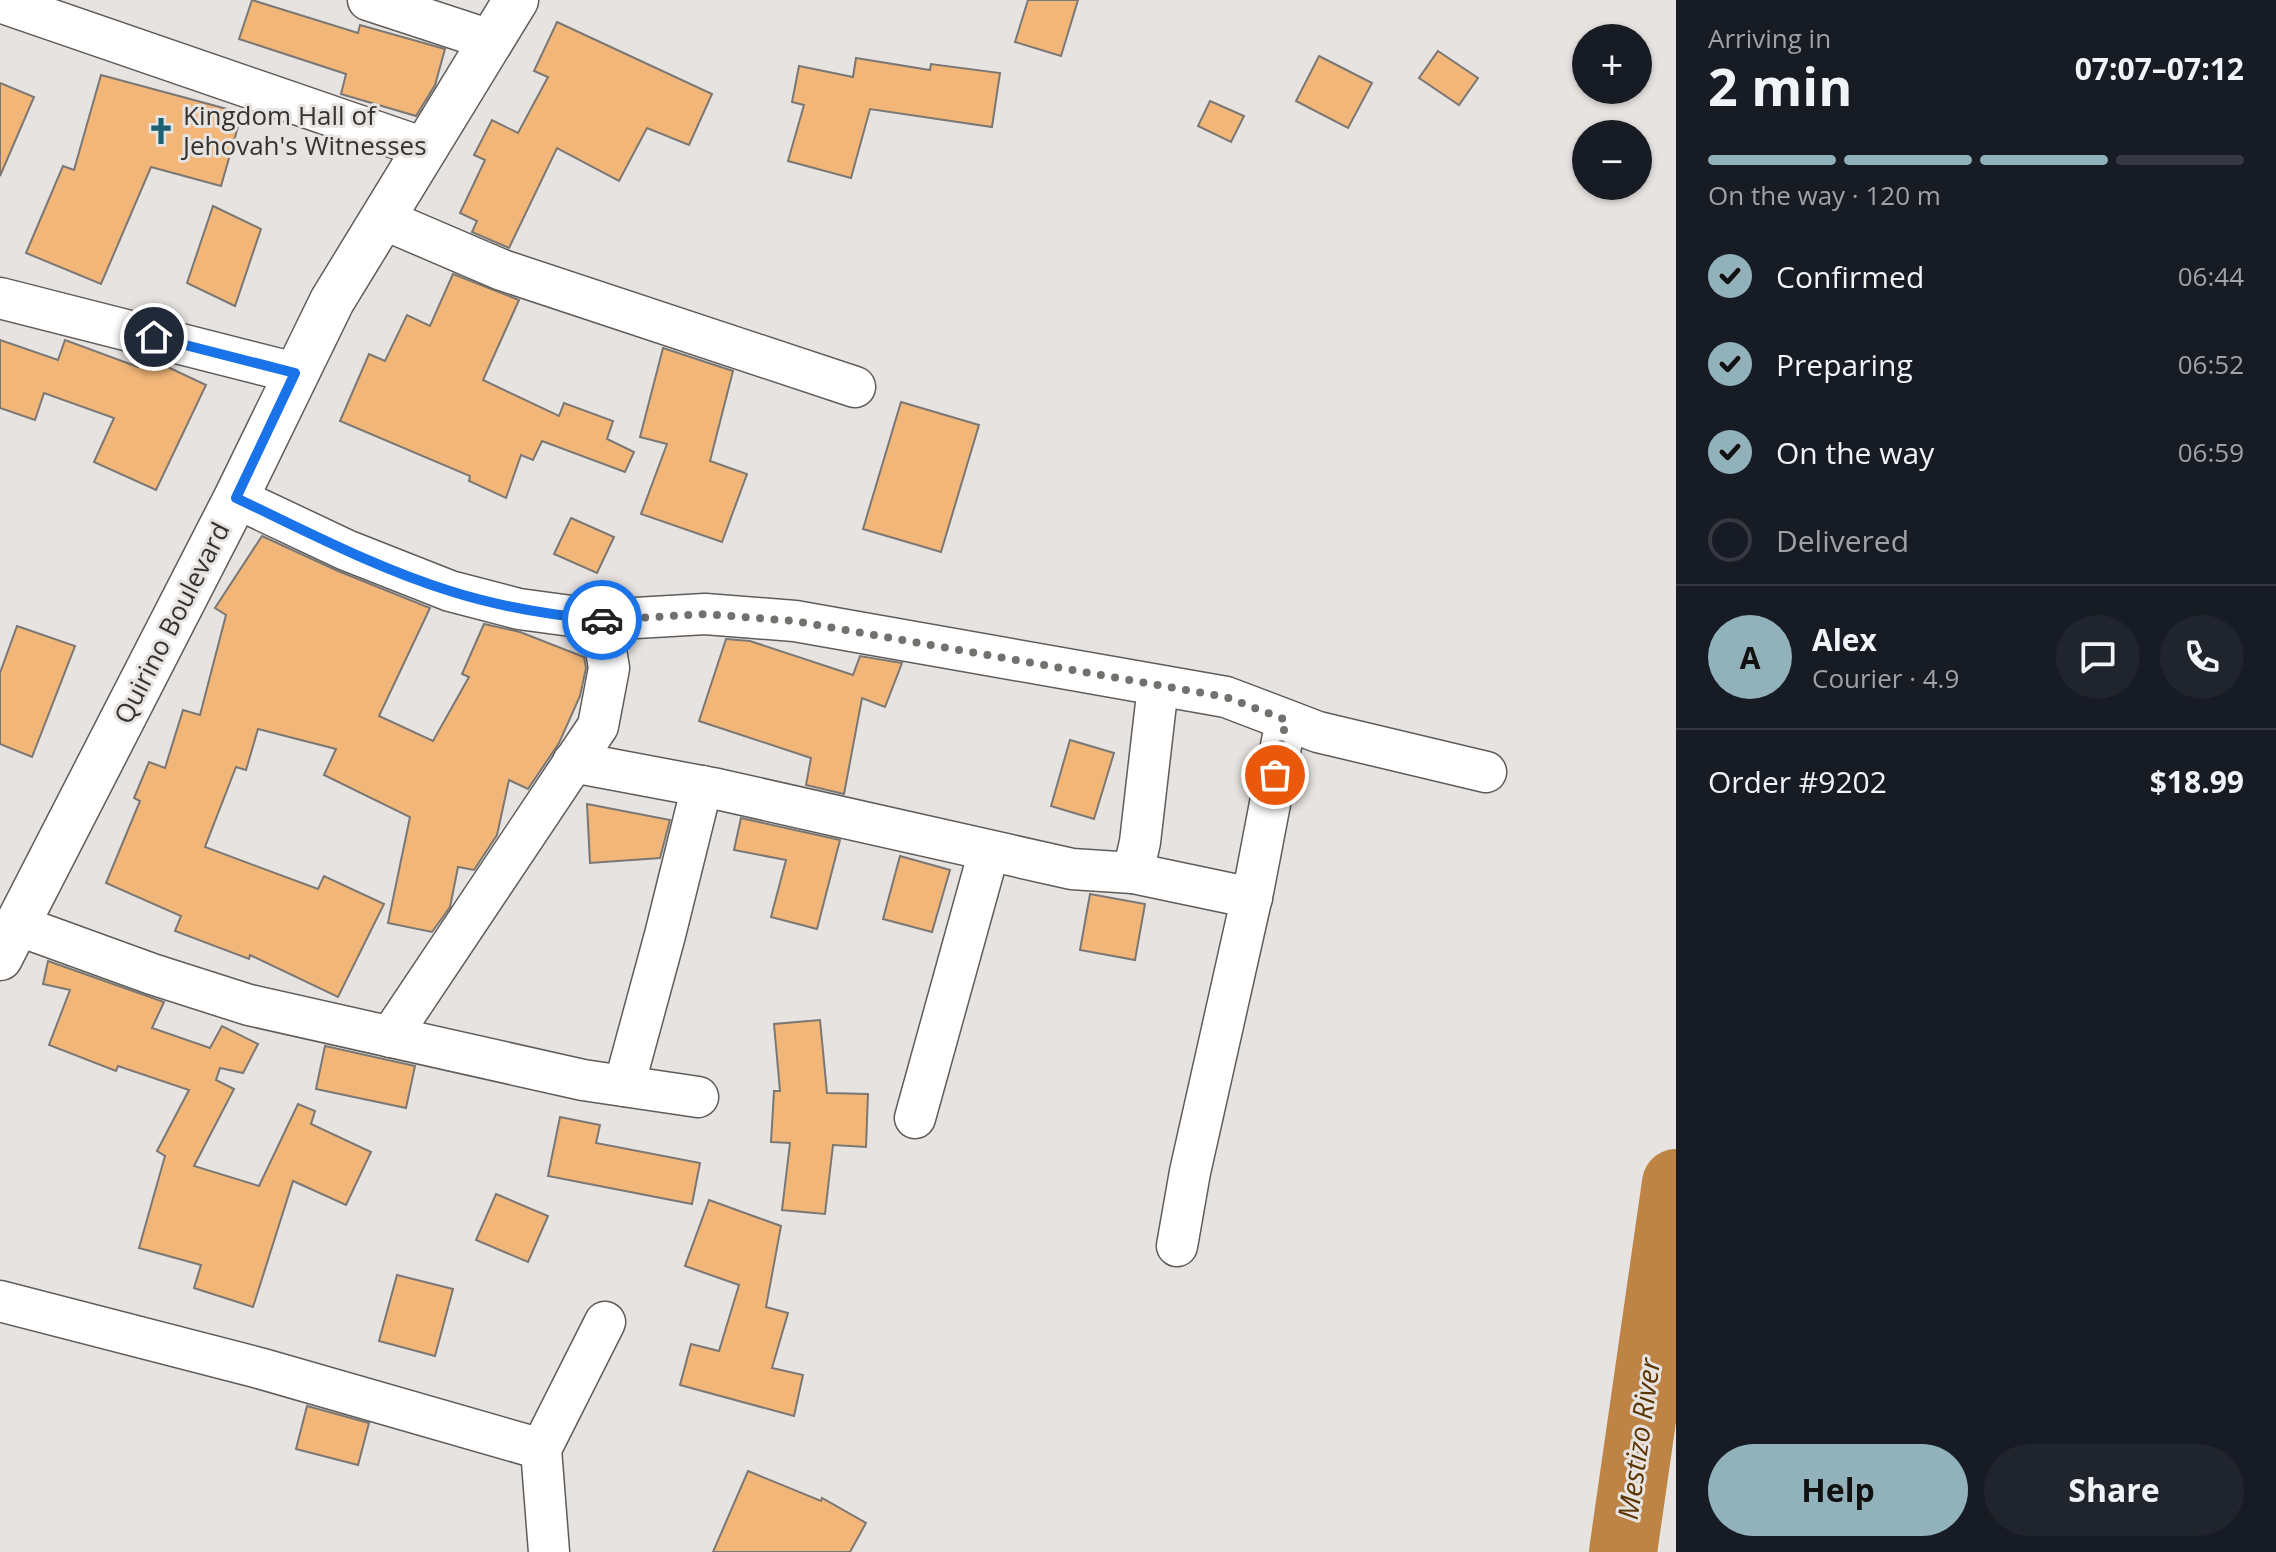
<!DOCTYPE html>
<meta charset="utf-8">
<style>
body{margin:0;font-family:"Open Sans",sans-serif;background:#20242c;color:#f1f3f6;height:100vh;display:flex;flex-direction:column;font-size:30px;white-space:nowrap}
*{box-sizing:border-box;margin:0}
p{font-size:26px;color:#9ea1a6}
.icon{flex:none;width:44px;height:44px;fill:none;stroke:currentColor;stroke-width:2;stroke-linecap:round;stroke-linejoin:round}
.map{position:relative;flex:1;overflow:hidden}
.panel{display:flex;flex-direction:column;background:#171b24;width:600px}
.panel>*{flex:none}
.buttons{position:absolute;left:1572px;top:24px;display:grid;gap:16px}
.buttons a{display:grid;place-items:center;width:80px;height:80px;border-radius:50%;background:#171b24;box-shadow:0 2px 6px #0004;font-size:40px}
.pin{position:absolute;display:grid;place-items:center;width:68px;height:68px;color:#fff;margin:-34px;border:4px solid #fff;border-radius:50%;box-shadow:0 2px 8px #0007}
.courier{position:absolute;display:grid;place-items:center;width:80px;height:80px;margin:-40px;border:6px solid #1a73e8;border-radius:50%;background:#fff;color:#222;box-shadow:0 2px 10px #0007}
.summary em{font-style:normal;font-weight:700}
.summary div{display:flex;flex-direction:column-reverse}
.summary{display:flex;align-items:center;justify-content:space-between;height:136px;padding:0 32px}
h1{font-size:52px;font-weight:700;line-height:60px}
.bar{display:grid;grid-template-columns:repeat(4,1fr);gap:12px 8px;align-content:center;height:96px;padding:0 32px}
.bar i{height:10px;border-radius:6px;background:#363941}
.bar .on{background:#91b1bb}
.bar p{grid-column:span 4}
.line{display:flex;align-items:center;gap:20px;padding:0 32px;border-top:2px solid #363941}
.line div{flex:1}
.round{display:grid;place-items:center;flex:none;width:84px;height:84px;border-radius:42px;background:#20242c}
ol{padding:0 32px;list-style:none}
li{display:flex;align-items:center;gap:24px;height:88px}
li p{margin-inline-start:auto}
li .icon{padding:8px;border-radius:50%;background:#91b1bb;color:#111;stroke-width:4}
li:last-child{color:#9ea1a6}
li i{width:44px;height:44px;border:4px solid #363941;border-radius:50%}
.action{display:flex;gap:16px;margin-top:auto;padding:16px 32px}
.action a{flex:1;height:92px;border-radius:48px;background:#91b1bb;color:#111;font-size:32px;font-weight:700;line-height:92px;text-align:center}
.action a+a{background:#20242c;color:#f1f3f6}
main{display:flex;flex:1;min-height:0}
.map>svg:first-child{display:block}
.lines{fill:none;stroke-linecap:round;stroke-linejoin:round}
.river{stroke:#bd8445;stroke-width:68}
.building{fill:#f2b778;stroke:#7b7774;stroke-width:2}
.street-casing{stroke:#5f5c59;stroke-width:43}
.secondary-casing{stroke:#5f5c59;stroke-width:47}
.street{stroke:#fff;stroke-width:40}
.secondary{stroke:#fff;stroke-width:44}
.done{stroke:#73716e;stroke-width:8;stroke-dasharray:0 14.4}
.route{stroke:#1a73e8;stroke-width:10}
.labels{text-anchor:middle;stroke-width:6;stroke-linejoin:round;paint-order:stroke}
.poi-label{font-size:26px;fill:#343331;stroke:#e7e3e0;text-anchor:start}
.street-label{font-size:26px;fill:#343331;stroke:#e7e3e0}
.water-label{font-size:28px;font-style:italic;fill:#5b3500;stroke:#e7e3e0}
</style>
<main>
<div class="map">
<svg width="1676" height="1552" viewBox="0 0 1676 1552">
<rect width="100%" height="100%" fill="#e7e3e0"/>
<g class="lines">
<path class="river" d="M1623,1552L1676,1183"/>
</g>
<g class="building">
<path d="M252,0L358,33L360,25L445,49L435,85L416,116L341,94L346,74L239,39Z"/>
<path d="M1028,0H1078L1061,56L1015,42Z"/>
<path d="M557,22L712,94L689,145L647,128L619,181L557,148L509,248L472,232L477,221L460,213L485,160L474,155L492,120L518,133L548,77L534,71Z"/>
<path d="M1438,51L1478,78L1459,105L1419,78Z"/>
<path d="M1319,56L1372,83L1348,128L1296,101Z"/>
<path d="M856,58L930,70L931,64L1000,73L992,127L870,109L851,178L788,161L804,105L792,102L799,66L853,77Z"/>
<path d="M101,75L242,113L221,186L151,167L101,284L26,253L63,166L74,170Z"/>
<path d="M0,83L34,97L0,176Z"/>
<path d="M1210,101L1244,116L1231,142L1198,126Z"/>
<path d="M213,206L261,229L235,306L187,283Z"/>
<path d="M453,274L519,300L483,380L559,416L564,403L613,421L607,439L634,452L625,472L542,441L533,460L521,455L506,498L469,481L470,476L340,421L369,354L385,361L407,315L430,326Z"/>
<path d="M0,340L58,360L65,340L138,367L142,358L155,361L206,385L156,490L94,462L114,418L44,393L35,420L0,408Z"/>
<path d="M663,348L733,371L710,461L747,474L722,542L641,514L667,444L640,437Z"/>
<path d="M901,402L979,425L941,552L863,529Z"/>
<path d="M571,518L614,537L597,573L554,554Z"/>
<path d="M262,536L338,571L430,608L379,716L433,741L469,677L462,674L484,624L520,632L584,657L586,668L580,696L559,743L528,789L509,780L497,835L474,870L458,867L450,907L432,932L388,923L410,817L324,775L336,749L258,729L246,770L236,767L205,847L318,889L324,876L384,904L338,997L250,955L249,959L175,931L181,916L106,883L140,801L134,798L149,762L165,768L183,710L200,715L226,615L215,608Z"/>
<path d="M17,626L75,646L32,757L0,744V673Z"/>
<path d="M726,639L750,641L853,675L860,656L902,663L885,707L862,698L844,794L806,785L811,758L699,721Z"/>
<path d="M1070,740L1114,753L1094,819L1051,806Z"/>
<path d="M587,804L670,820L660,858L590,863Z"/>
<path d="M741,818L840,840L817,929L771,917L786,860L734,850Z"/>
<path d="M900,856L950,870L932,932L883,919Z"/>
<path d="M1090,894L1145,904L1135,960L1080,950Z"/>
<path d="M48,961L164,1002L152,1028L210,1048L222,1026L258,1044L243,1073L220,1068L216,1080L234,1089L194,1166L259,1186L298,1104L315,1111L311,1124L371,1152L346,1205L293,1181L253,1307L194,1288L201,1265L139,1248L165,1156L157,1151L189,1090L118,1066L116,1071L49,1045L70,990L43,984Z"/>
<path d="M820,1020L827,1093L868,1094L866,1147L833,1145L825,1214L782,1210L790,1143L771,1142L774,1091H780L774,1024Z"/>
<path d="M325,1046L415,1066L406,1108L316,1089Z"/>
<path d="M560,1117L600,1125L596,1143L700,1163L692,1204L548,1176Z"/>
<path d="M496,1194L548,1216L528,1262L476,1240Z"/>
<path d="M709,1200L781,1226L766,1307L788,1313L772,1368L803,1375L794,1416L680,1385L691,1344L719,1351L739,1285L685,1266Z"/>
<path d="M397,1275L453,1289L435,1356L379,1341Z"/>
<path d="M307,1406L369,1423L358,1465L296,1449Z"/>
<path d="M748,1471L821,1501L822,1498L866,1523L850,1552H713Z"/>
</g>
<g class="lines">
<g class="street-casing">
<g id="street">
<path d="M368,0L493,41"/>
<path d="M0,2L427,149"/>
<path d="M383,219L502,270L855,387"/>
<path d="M0,298L295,373"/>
<path d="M236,498L346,550L450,591L519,609L601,620L705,614L795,621L1226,697L1318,732L1486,772"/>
<path d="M573,762L717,789L1072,869L1133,873L1140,842L1158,686"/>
<path d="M1133,873L1252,898"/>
<path d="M17,925L152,974L249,1005L583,1080L698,1097"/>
<path d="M390,1037L598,726L609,668L601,620"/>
<path d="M624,1086L665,935L702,786"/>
<path d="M915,1118L989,851"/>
<path d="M1177,1246L1190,1172L1254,887L1286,720"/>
<path d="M0,1301L259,1368L541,1449"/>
<path d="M549,1552L541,1449L605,1322"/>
</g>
</g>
<g class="secondary-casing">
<path id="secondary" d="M0,958L236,498L332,301L516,0"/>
</g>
<use href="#street" class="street"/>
<use href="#secondary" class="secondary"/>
</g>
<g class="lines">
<path class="done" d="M602,620L705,614L795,621L1226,697L1286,720L1275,775"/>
<path class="route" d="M154,337L295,373L236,498C306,531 376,568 450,591C500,607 550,615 602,620"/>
</g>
<defs>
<g id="church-bare" transform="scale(2.16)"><path d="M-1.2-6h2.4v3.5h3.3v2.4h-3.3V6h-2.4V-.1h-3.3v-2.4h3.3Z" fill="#1b6172" stroke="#e7e3e0" stroke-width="2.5" paint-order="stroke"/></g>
</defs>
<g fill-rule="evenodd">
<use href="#church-bare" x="161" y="131"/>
</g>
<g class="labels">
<g class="poi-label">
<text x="183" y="125">Kingdom Hall of<tspan x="183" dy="30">Jehovah's Witnesses</tspan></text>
</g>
<g class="street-label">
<text transform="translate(172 623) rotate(-63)" y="9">Quirino Boulevard</text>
</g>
<g class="water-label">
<text transform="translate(1639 1439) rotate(-82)" y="10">Mestizo River</text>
</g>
</g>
</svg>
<div class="buttons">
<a>+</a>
<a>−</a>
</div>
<div class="pin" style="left:1275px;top:775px;background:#ea580c"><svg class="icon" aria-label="bag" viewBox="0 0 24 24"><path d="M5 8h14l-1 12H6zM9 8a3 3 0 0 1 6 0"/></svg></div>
<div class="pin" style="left:154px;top:337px;background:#1f2937"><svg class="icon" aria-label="home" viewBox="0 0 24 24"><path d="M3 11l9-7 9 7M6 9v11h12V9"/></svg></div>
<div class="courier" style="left:602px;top:620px"><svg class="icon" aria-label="car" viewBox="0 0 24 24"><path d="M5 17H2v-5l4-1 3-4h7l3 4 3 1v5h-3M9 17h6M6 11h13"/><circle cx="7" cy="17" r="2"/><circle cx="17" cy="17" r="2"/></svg></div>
</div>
<section class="panel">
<div class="summary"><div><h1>2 min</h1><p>Arriving in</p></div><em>07:07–07:12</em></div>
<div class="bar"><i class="on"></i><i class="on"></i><i class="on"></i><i></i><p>On the way · 120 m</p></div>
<ol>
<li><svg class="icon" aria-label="check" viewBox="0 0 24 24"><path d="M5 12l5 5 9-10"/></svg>Confirmed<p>06:44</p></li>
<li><svg class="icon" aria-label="check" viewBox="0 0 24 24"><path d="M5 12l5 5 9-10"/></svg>Preparing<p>06:52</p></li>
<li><svg class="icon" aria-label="check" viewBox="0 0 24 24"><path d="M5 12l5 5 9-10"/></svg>On the way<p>06:59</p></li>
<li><i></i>Delivered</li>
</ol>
<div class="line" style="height:144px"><b class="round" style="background:#91b1bb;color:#111">A</b><div><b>Alex</b><p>Courier · 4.9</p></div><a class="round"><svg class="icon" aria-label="chat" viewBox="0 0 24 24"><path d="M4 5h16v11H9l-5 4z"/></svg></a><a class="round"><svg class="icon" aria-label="phone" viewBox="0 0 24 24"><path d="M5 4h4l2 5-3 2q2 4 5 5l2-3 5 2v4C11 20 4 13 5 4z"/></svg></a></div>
<div class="line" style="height:104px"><div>Order #9202</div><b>$18.99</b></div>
<div class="action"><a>Help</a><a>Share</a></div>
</section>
</main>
